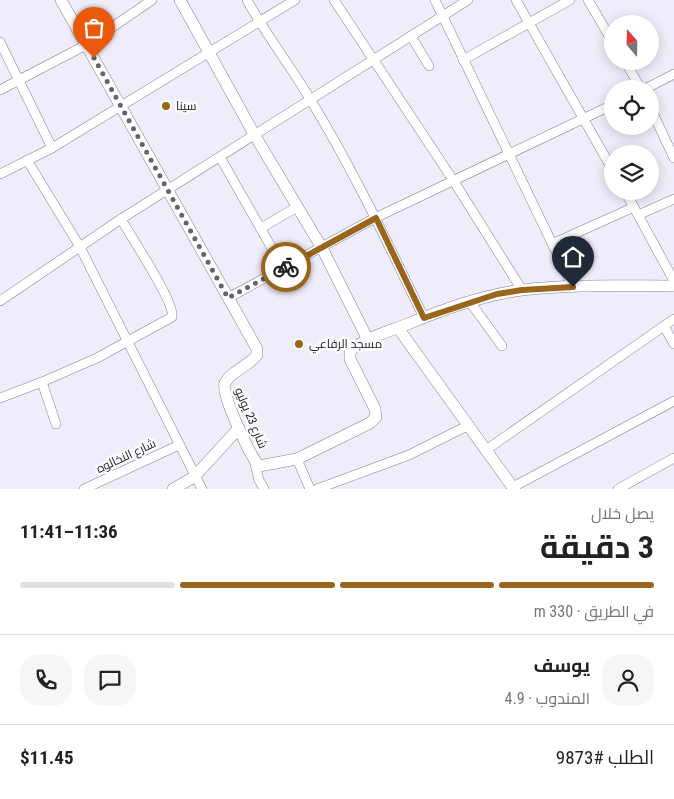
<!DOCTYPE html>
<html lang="ar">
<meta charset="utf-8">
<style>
body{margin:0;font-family:"Roboto Condensed",Cairo,sans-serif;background:#f6f6f6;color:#222;direction:rtl;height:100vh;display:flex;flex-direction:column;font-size:19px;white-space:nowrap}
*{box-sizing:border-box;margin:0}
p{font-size:16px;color:#767676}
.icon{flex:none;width:28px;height:28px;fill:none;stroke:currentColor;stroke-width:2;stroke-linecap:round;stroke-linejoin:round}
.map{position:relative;height:489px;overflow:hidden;direction:ltr}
.details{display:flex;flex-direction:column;background:#fff;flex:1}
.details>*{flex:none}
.needle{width:32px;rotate:340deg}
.controls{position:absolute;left:604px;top:15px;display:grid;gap:10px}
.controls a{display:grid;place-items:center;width:55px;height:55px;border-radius:50%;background:#fff;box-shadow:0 2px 12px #0003;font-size:25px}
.pin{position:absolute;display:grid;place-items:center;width:42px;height:42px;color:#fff;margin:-51px -21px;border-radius:50% 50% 50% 0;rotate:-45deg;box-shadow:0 0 5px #0007}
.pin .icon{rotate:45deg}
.courier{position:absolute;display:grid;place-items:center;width:50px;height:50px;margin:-25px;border:4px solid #99651b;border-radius:50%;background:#fff;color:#222;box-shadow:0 1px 6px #0007}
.overview em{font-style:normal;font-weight:700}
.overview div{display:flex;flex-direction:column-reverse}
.overview{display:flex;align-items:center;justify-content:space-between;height:85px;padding:0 20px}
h1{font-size:32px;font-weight:700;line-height:38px}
.bar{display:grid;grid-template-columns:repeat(4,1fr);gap:8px 5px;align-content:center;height:60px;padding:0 20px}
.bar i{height:6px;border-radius:4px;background:#e0e0e0}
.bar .on{background:#99651b}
.bar p{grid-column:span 4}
.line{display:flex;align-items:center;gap:12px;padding:0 20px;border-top:1px solid #e0e0e0}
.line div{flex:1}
.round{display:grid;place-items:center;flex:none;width:52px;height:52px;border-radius:20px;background:#f6f6f6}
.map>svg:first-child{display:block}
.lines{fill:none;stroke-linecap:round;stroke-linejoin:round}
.minor-casing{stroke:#837d9a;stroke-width:10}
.tertiary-casing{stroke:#837d9a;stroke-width:12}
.minor{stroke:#fff;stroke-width:9}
.tertiary{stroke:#fff;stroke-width:11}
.done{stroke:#65636f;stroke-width:5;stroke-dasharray:0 9}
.route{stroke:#99651b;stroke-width:6}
.poi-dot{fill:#99651b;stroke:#fcfcfc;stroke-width:2}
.labels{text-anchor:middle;stroke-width:5;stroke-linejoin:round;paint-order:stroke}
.poi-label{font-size:12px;fill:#1b1924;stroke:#fcfcfc;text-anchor:start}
.street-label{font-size:12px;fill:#1b1924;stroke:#fcfcfc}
</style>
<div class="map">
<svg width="674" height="489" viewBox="0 0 674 489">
<rect width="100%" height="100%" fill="#efedfa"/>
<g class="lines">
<g class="minor-casing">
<g id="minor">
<path d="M247,0C266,35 290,65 310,99C353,169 388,244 424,318"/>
<path d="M334,0L453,180L522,290"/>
<path d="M435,0L573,287"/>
<path d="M516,0L612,169"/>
<path d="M588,0L612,41"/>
<path d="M411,36L429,66"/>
<path d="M0,42L52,148"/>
<path d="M463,60L570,0"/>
<path d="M625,61L641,89"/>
<path d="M645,89L674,74"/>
<path d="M0,90L86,45L152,0"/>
<path d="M650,107L674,158"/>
<path d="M220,157L283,268"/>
<path d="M27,160L80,247L202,489"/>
<path d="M0,174L52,148L295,0"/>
<path d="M625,191L674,281"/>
<path d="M638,215L674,199"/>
<path d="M261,228L297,207"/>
<path d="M554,243L634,207"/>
<path d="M228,298L375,218L612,105"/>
<path d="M0,301L121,219L468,0"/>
<path d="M470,302L502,346"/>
<path d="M664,326L674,344"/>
<path d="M42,382L56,424"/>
<path d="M0,398L42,382L97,358L172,317C176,304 130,235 121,219"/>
<path d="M486,450L674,319"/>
<path d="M297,459L310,489"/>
<path d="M254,460L259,480L264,489"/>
<path d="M513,487L674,401"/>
<path d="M84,489L179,445"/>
<path d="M317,489L409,455L469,425"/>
<path d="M618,489L674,458"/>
</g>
</g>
<g class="tertiary-casing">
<g id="tertiary">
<path d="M61,0L257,349V355C249,366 231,371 225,383C220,393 251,457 259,466L297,459L370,423L376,417L375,409L350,359V351C365,338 387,332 405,325C442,310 482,295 522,290C572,284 624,286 674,286"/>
<path d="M180,0L254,134L322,248L368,340"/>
<path d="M398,328L514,489"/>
<path d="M173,489L194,477L239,428"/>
</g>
</g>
<use href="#minor" class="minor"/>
<use href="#tertiary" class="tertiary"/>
</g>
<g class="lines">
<path class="done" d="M94,58L228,298L286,267"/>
<path class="route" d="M286,267L376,218L424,318L497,294L522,290L573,287"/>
</g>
<g class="poi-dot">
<circle cx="166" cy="106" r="5"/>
<circle cx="299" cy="344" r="5"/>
</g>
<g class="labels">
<g class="poi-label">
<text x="176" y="110">سينا</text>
<text x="309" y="348">مسجد الرفاعي</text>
</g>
<g class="street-label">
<text transform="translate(251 418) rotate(67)" y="4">شارع 23 يوليو</text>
<text transform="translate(126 456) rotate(-25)" y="4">شارع النخالوه</text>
</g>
</g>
</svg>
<div class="controls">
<a><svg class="needle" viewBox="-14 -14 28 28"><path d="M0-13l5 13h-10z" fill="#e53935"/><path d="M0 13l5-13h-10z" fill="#767676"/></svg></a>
<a><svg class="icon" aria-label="locate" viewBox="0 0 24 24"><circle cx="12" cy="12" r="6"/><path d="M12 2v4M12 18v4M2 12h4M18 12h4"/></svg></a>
<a><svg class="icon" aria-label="layers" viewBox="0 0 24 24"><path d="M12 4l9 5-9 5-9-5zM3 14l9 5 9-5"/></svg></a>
</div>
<div class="pin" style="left:94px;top:58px;background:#ea580c"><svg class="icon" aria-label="bag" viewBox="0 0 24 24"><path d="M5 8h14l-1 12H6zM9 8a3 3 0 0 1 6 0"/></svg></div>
<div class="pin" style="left:573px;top:287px;background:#1f2937"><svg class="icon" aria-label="home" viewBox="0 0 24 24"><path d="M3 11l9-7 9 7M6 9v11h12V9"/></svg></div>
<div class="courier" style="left:286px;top:267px"><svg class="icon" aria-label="bike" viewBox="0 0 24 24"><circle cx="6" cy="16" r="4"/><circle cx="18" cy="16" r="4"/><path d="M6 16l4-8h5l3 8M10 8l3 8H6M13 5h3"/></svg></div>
</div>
<section class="details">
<div class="overview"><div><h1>3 دقيقة</h1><p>يصل خلال</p></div><em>11:36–11:41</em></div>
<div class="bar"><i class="on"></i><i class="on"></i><i class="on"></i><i></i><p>في الطريق · 330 m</p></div>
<div class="line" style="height:90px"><a class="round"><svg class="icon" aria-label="person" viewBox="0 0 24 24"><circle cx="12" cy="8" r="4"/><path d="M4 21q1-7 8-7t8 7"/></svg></a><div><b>يوسف</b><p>المندوب · 4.9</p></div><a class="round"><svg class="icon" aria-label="chat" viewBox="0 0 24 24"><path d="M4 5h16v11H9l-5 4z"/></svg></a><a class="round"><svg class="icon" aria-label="phone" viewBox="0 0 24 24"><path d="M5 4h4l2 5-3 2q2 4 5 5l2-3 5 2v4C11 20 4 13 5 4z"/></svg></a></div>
<div class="line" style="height:65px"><div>الطلب #9873</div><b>$11.45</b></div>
</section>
